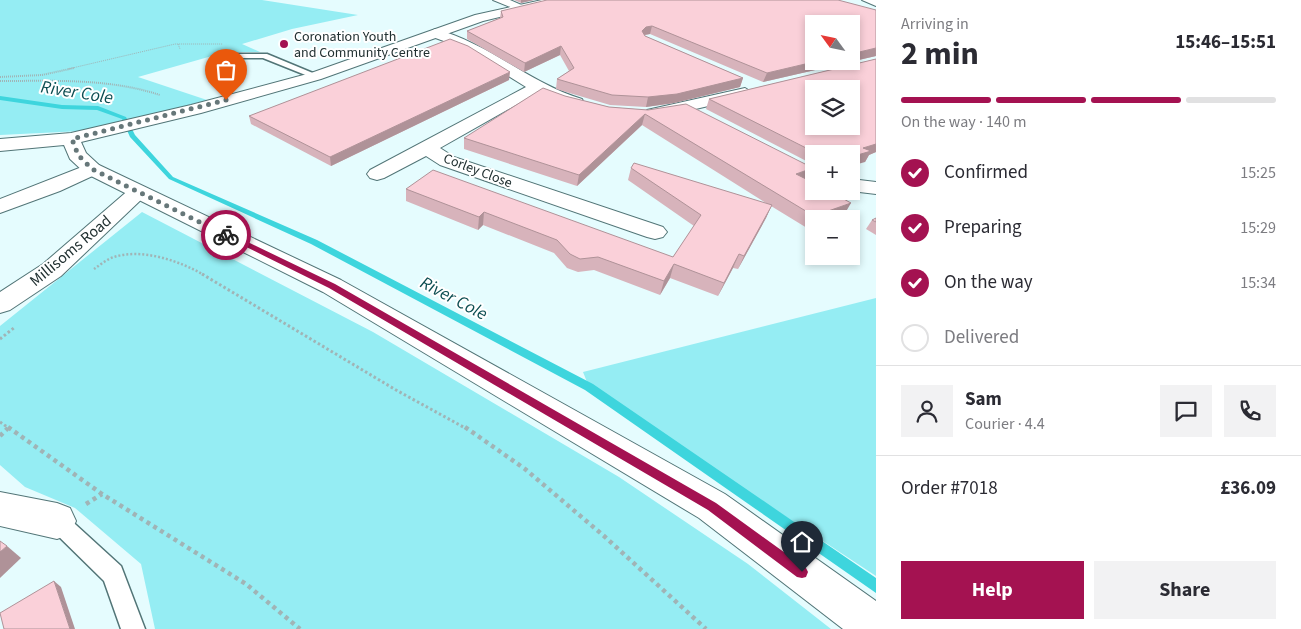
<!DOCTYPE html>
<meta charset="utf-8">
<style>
body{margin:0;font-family:"Source Sans 3",sans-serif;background:#f2f2f3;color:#2b2b33;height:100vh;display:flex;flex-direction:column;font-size:19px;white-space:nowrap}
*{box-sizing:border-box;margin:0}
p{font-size:16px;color:#7c7c81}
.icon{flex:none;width:28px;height:28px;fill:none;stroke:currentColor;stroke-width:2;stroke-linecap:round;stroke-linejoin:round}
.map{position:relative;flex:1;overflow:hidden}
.drawer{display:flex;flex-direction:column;background:#fff;width:425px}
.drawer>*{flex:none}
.needle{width:32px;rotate:303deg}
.controls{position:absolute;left:805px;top:15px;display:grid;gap:10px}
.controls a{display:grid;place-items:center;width:55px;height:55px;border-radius:0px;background:#fff;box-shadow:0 2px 8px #0003;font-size:25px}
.pin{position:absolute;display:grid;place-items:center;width:42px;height:42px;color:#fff;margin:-51px -21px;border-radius:50% 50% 50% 0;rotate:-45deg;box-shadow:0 0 5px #0007}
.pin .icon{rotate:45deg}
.courier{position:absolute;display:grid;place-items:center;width:50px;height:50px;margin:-25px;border:4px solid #a41251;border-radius:50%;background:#fff;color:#222;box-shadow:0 1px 6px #0007}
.headline em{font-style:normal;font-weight:700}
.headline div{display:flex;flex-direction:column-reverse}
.headline{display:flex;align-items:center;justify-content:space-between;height:85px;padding:0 25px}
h1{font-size:32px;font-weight:700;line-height:38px}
.bar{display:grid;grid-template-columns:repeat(4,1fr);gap:8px 5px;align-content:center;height:60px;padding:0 25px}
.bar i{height:6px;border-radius:4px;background:#e1e1e2}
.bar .selected{background:#a41251}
.bar p{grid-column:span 4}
.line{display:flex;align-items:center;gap:12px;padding:0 25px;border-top:1px solid #e1e1e2}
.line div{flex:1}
.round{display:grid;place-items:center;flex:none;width:52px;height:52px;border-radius:0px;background:#f2f2f3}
ol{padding:0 25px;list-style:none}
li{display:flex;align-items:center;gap:15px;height:55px}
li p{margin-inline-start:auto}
li .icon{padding:5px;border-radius:50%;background:#a41251;color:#fff;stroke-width:4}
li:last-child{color:#7c7c81}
li i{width:28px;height:28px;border:2px solid #e1e1e2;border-radius:50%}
.button{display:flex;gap:10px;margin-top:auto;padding:10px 25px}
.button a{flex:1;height:58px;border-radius:0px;background:#a41251;color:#fff;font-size:20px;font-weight:700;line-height:58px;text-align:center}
.button a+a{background:#f2f2f3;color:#2b2b33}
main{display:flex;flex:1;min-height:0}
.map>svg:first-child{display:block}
.green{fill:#95edf3}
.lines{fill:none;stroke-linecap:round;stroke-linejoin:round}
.stream{fill:#3ed5dd;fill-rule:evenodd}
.service-casing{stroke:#527577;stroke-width:3}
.minor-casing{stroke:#527577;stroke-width:2}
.tertiary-casing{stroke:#527577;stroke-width:2}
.path-far4{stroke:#a0b4b6;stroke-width:1;stroke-dasharray:1 1;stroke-linecap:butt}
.path-far3{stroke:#a0b4b6;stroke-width:2;stroke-dasharray:1 1;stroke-linecap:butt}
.path-far2{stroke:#a0b4b6;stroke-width:2.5;stroke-dasharray:2 2;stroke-linecap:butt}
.path-far1{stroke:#a0b4b6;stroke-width:3;stroke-dasharray:2.5 2.5;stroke-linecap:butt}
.path{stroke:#a0b4b6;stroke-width:4.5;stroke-dasharray:4 4;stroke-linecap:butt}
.service{fill:#fff;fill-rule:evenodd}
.minor{fill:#fff;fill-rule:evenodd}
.tertiary{fill:#fff;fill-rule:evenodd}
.wall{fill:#d7b3bb}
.shaded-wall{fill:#af9298}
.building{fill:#fad0d9;stroke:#af9298;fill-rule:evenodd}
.route{fill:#a41251}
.done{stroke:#667779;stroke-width:5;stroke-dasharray:0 9}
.poi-dot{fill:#a41251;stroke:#fff;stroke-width:2}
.labels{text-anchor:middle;stroke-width:4;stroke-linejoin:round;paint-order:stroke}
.far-poi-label{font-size:14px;fill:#213031;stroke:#fff;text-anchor:start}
.far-street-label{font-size:14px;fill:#213031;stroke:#fff}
.street-label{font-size:16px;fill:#213031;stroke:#fff}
.water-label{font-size:18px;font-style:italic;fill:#0c4d51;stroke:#fff}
</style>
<main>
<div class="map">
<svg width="876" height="629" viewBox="0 0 876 629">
<rect width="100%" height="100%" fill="#e5fcfe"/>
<g class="green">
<path d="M0,0H262L358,15L292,29L242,44L260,52H226L138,77L207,100L142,118L82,131L0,135Z"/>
<path d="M142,212L373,332L619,477L748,564L831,629H155L141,564L75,508L25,487L0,465V326Z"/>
<path d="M876,298V576L589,387L583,372Z"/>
</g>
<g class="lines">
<path class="stream" d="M0,96L62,105L98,106L126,117L135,135L173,177L317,240L593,384L876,578V593L585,390L311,244L169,179L130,137L122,119L97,110L62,109L0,100Z"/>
<g class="service-casing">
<g id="service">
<path d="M234,54H267L320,76L313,78L263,58H234Z"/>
<path d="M57,511L64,514L121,566L145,629H121L104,581L50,528L47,521L50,514Z"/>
</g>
</g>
<g class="minor-casing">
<g id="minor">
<path d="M493,0H510L526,7L520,11Z"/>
<path d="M435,29C489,43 529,83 582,99L584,103L582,107L576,108L537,93L440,148L454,157L663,227L667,232L663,237L655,239L647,237L440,165L426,156L384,178L377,180L370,178L367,174L370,170L526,87L463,48L430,36L428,33Z"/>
<path d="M745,88L753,93L751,96L653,119L647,118L644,114L647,110Z"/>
<path d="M92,163L99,165L102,169L99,173L60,191L0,213V199Z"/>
<path d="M851,179L876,182V194L851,191Z"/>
<path d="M138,186L145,188L149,192L145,196L61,276L10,310L0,313V292L43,264L131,188Z"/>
<path d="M0,492L57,503L70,508L76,521L70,534L57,539L0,526Z"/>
</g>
</g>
<g class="tertiary-casing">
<g id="tertiary">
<path d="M542,0H563L561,2L483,21L321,79L201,113L81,142L86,153L99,165L341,280L725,494L876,601V629H843L699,518L323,292L85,173L70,159L64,145L0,151V139L71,133L191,105L311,73L475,15Z"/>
<path d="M862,0H876V6Z"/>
</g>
</g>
<g class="path-far4">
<path d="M178,44L180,49"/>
<path d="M68,69L175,44H223"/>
</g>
<g class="path-far3">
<path d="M0,77L42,75L74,68"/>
<path d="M0,81C54,81 108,78 160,95"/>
</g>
<path class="path-far2" d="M94,269C100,265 107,259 114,257C142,248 180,261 204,275"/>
<g class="path-far1">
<path d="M202,274L396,390L467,429"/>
<path d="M0,339L15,327"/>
<path d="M0,422L10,429"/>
</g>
<g class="path">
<path d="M8,427L102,494L246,584L300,629"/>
<path d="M465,427L525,469L604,536L706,629"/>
<path d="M0,436L8,428"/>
<path d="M86,504L102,494"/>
</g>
<use href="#service" class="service"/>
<use href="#minor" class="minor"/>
<use href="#tertiary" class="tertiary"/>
</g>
<g class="wall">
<path d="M514,0H534L521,3Z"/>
<path d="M876,10V56L763,82L650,34L645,35V36L743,78L740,87L674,103L646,107L610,105L556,89L557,79L569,71L560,55L524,72L467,39V31L500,18L501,11Z"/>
<path d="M876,59V152L869,155L865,162L851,154H814V165L706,109L709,99Z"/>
<path d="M509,80L331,166L251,124L249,116Z"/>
<path d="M565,96L609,107L648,110L808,180L844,215L814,219V226L807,228L771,206L766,218L738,269L733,268L718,296L670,278L660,295L594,270L578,272L567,268L554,253L483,225L478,230L406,201V189L673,257L694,226L628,180L631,168L769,205L642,125L577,186L464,149V138Z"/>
<path d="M876,218V235L866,229L872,220Z"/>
</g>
<g class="shaded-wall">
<path d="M521,0H534L521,3Z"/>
<path d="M652,26L650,34L644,35L642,31L646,27Z"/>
<path d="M561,46L560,55L524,72L525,63Z"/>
<path d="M876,48V56L763,82L767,73L818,61H851V54Z"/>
<path d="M510,72L509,80L331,166L330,157Z"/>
<path d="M743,78L740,87L674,103L646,107L648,97Z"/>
<path d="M645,114L642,125L577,186L579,175Z"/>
<path d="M876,144V152L869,155L865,162L851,166V157L863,148Z"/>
<path d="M813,168L808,180L790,185L796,174Z"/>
<path d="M851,203L844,215L833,219H814V226L807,228L814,216Z"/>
<path d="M772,205L766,218L738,269L744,256Z"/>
<path d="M484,212L483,225L478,230L479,217Z"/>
<path d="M739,254L733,268L718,296L724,283Z"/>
<path d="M674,264L670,278L660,295L664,281Z"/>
<path d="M7,546L21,558L0,578V552Z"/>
<path d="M54,581L61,587L75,629H70Z"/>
</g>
<g class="building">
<path d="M547,0H838L876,10V48L851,54V24H814V61H818L767,73L652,26L646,27L642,31L645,36L743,78L677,94L648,97L612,95L557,79L574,68L561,46L525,63L467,31L503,17L501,11Z"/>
<path d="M450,39L468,46L510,72L330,157L249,116Z"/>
<path d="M876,59V144L863,148L871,151L851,157V154H818L709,99ZM814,89H851V126H814Z"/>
<path d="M543,88L565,96L609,107L648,110L686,104L813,168L796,174L814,183V191H829L851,203L814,216L645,114L579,175L464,138Z"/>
<path d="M634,163L772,205L744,256L739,254L724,283L674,264L664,281L598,257L580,259L570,254L557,240L484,212L479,217L406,189L433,170L673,257L701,215L631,168Z"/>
<path d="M876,218V222L872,220Z"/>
<path d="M0,541L7,546L0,552Z"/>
<path d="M54,581L70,629H4L0,613Z"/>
</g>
<path class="route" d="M224,233H229L335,284L716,503L806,568L808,572L806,577L802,578L797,577L708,510L329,288L224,236Z"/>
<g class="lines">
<path class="done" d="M226,100L72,139L78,155L92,169L226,235"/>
</g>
<circle class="poi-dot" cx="284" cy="44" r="5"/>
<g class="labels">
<g class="far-poi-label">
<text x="294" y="41">Coronation Youth<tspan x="294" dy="16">and Community Centre</tspan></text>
</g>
<g class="far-street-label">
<text transform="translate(478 170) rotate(21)" y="5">Corley Close</text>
</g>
<g class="street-label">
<text transform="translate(70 250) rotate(-40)" y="6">Millisoms Road</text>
</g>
<g class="water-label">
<text transform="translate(77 92) rotate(9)" y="6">River Cole</text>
<text transform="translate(454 298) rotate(28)" y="6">River Cole</text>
</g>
</g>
</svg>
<div class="controls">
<a><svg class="needle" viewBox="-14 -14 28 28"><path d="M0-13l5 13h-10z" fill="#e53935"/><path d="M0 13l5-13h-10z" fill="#7c7c81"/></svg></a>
<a><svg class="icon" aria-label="layers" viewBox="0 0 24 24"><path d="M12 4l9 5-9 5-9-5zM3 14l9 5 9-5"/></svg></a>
<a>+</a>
<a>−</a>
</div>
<div class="pin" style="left:226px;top:100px;background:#ea580c"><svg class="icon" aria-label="bag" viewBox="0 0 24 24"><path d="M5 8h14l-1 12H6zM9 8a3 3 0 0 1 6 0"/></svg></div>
<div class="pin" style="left:802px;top:572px;background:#1f2937"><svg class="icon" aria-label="home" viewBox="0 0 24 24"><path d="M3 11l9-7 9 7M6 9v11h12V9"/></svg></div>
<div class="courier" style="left:226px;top:235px"><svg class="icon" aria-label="bike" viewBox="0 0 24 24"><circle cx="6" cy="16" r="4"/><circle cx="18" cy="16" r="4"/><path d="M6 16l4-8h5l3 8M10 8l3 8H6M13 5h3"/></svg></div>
</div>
<section class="drawer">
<div class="headline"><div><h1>2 min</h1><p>Arriving in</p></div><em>15:46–15:51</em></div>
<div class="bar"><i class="selected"></i><i class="selected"></i><i class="selected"></i><i></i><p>On the way · 140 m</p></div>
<ol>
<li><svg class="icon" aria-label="check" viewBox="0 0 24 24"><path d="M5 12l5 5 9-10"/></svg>Confirmed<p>15:25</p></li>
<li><svg class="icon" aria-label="check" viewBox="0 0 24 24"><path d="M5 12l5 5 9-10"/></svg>Preparing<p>15:29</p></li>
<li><svg class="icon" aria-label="check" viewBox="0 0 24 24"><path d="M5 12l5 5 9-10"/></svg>On the way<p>15:34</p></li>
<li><i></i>Delivered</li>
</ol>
<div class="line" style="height:90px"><a class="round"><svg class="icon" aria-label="person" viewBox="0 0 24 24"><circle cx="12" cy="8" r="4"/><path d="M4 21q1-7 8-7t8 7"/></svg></a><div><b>Sam</b><p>Courier · 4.4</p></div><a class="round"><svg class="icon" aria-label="chat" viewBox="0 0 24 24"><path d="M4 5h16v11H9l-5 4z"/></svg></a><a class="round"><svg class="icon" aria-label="phone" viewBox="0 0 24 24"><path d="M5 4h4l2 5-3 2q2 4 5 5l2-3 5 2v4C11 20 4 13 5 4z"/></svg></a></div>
<div class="line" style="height:65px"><div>Order #7018</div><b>£36.09</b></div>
<div class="button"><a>Help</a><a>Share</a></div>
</section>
</main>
